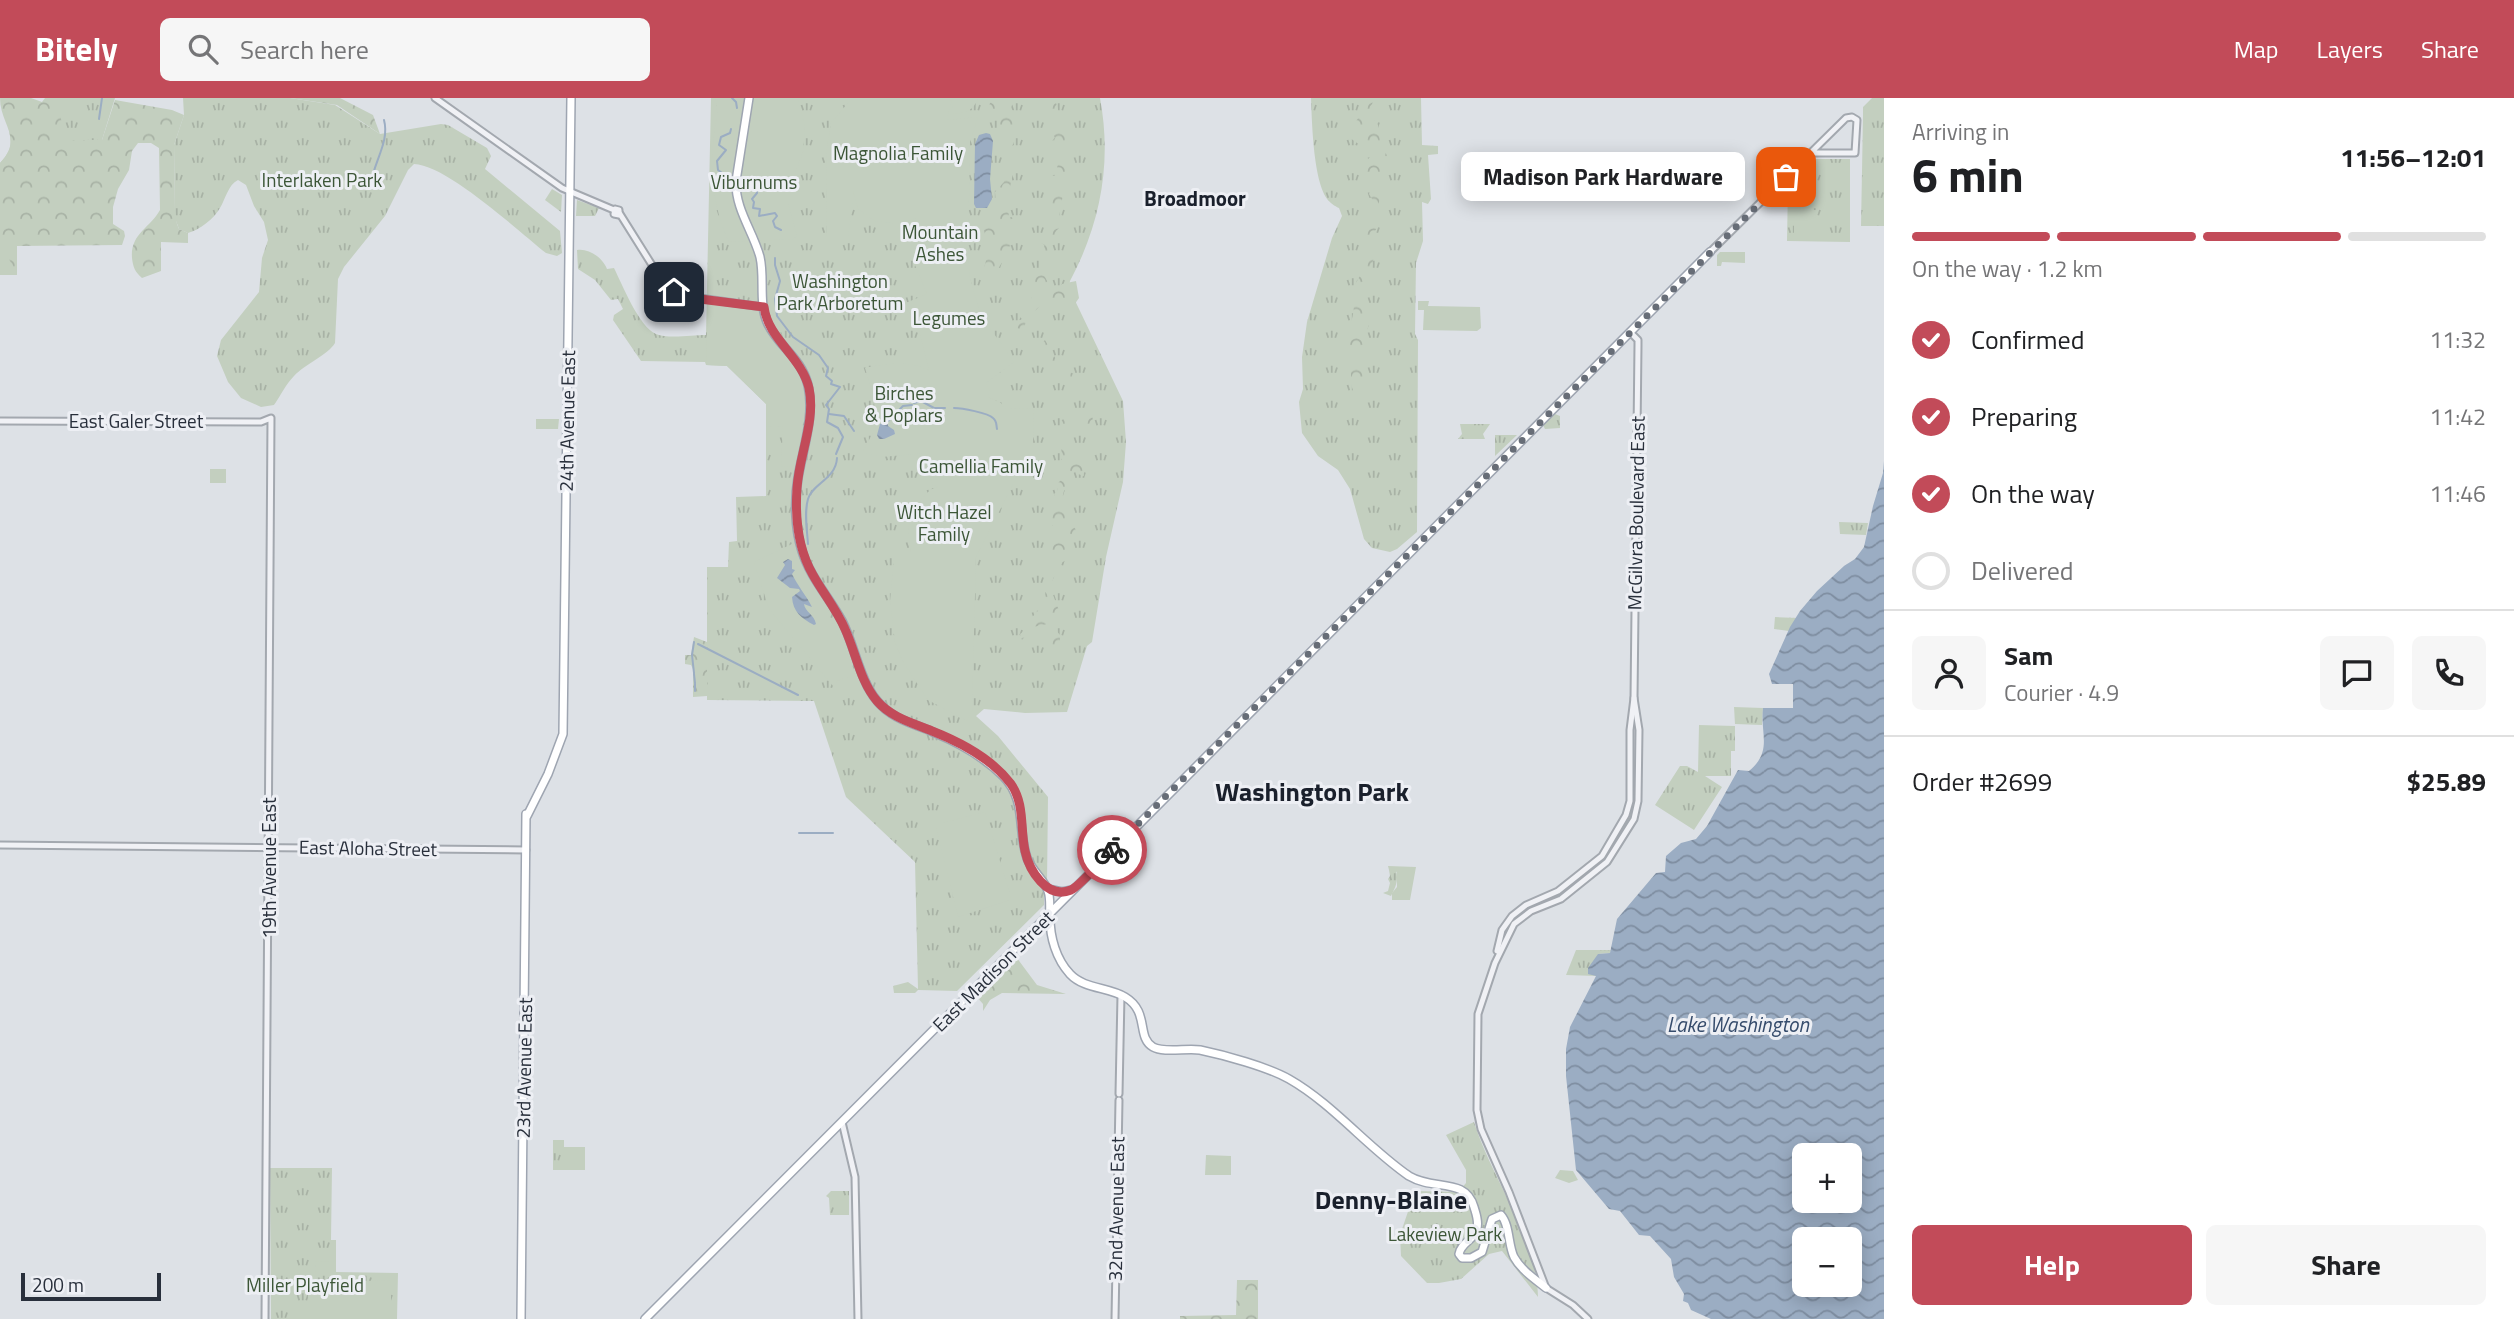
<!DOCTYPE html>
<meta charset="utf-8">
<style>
body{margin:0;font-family:"Titillium Web",sans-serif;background:#f6f6f6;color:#202124;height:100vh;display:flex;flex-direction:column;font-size:26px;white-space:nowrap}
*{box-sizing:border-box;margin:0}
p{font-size:23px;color:#757577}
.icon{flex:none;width:38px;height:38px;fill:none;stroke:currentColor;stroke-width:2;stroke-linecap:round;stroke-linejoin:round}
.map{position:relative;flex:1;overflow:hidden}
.side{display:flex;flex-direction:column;background:#fff;width:630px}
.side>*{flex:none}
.fabs{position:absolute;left:1792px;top:1045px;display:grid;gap:14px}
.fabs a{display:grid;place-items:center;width:70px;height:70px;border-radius:10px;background:#fff;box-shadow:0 4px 18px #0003;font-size:35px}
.scale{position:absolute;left:21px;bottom:18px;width:140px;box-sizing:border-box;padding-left:7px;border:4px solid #282f3b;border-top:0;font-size:19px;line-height:24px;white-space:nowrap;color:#282f3b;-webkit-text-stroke:5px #edeff4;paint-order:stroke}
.pin{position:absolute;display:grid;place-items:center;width:60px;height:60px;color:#fff;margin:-30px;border-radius:14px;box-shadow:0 4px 10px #0006}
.courier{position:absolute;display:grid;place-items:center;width:70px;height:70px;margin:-35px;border:5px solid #c24b59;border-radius:50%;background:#fff;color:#222;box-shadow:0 2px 9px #0007}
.bubble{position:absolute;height:49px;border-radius:10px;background:#fff;box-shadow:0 4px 18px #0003;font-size:23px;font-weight:700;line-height:49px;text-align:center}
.overview em{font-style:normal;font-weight:700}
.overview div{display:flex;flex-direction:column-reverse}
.overview{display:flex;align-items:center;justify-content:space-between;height:119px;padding:0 28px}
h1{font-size:46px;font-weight:700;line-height:52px}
.bar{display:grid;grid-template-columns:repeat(4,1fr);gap:10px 7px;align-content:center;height:84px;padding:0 28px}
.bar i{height:9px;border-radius:5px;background:#e0e0e0}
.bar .selected{background:#c24b59}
.bar p{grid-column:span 4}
.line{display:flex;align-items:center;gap:18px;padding:0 28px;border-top:2px solid #e0e0e0}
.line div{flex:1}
.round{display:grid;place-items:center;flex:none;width:74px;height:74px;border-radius:10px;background:#f6f6f6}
ol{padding:0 28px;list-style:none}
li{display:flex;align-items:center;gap:21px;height:77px}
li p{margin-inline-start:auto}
li .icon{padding:7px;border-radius:50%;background:#c24b59;color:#fff;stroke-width:4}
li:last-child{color:#757577}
li i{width:38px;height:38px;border:4px solid #e0e0e0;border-radius:50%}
.cta{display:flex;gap:14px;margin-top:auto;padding:14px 28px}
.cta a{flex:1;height:80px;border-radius:10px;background:#c24b59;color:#fff;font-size:28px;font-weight:700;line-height:80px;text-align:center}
.cta a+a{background:#f6f6f6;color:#202124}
header{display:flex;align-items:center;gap:42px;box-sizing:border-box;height:98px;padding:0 35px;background:#c24b59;color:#fff}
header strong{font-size:33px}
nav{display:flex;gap:38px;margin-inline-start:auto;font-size:24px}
.search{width:490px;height:63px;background:#f6f6f6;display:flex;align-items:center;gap:18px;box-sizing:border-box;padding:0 24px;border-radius:10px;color:#757577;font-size:26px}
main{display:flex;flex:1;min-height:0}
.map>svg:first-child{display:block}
.grass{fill:url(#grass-tufts)}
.forest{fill:url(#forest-crowns)}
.garden{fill:#c3cfbf}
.water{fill:url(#water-waves);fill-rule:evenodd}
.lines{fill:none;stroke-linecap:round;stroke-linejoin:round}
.stream{stroke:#9badc3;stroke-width:2}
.minor-casing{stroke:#a3a8af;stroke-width:9}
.major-casing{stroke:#9ea5b1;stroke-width:10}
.minor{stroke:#f0f1f5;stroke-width:5}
.major{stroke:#fff;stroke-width:7}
.done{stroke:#676d77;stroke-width:7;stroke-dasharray:0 12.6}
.route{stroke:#c24b59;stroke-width:9}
.labels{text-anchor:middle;stroke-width:6;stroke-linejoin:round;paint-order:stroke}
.park-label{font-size:19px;fill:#3c5637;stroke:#edeff4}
.street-label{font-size:19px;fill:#282f3b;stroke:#edeff4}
.neighbourhood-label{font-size:21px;font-weight:bold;fill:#1a202c;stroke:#edeff4}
.water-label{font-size:21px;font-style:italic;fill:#364c6c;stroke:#edeff4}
.district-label{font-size:26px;font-weight:bold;fill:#1a202c;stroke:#edeff4}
</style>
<header>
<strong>Bitely</strong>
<div class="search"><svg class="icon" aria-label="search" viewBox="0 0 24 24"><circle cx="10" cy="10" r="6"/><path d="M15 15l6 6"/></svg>Search here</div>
<nav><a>Map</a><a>Layers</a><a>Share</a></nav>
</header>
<main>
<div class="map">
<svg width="1884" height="1221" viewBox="0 0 1884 1221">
<defs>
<pattern id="grass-tufts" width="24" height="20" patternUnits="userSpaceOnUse" patternTransform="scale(1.75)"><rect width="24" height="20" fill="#c3cfbf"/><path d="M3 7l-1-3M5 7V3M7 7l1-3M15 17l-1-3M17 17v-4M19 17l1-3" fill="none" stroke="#a8b2a5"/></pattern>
<pattern id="forest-crowns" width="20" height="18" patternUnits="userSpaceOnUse" patternTransform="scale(1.75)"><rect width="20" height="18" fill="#c3cfbf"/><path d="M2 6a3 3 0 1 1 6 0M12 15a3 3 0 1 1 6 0" fill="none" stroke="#a8b2a5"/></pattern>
<pattern id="water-waves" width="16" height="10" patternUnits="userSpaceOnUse" patternTransform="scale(1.75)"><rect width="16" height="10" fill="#9badc3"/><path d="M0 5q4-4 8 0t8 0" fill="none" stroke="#7e8da0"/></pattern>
</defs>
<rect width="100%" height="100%" fill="#dde1e6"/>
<g class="grass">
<path d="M56,0H115L102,42L16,143L17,177H0V65C14,50 11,45 8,26L55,5Z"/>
<path d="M183,0H290L335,7L380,36L441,26L448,27L487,50L491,58L485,71L560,133L562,155L557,158L546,155C518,133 447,67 414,66L408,72L385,118L344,169L338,181L335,245C328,257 305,266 294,278C286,286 281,297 274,307L261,309L241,300L228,284L217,258L221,242L259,194L262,160L268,142L264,124L254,108L246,87L238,82C228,87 226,100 220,110C214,121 199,132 188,135L179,131L175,120L174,47L184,17Z"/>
<path d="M711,0H1100C1112,64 1101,125 1070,183L1069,190L1123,303L1126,344L1123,384L1106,459L1092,544L1087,548L1067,614L1025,615L984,611L976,618L998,638L1048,699L1047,786L1044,795V807L957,893L918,892L915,895H894L893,888L908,884L918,891L915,764L846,699L814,603L707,602V469H728L729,444L737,443L736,399L766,398V306L727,268L706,267L705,264L641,263L613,222L614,217L623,211L618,201L611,202L595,182L578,171L577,152C589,150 603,160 607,171L614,170C622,186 639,229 656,236C668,241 692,237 706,237Z"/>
<path d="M1311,0H1421L1422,47L1438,48V56L1428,57L1431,101L1428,106L1422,104L1423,143L1416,165L1415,236L1418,242L1417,434L1397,451L1390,454L1372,450L1364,441L1350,391L1338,372L1318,358L1302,335L1299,304L1303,291L1302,259L1307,224L1332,140L1342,118L1339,110C1338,110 1330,105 1330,104C1313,89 1312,22 1311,0Z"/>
<path d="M1872,0H1884V128H1861L1863,18V9Z"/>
<path d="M1814,61H1850V144L1787,143L1788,87Z"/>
<path d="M552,91L562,97L561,114L545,102Z"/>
<path d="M577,102L599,110L595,118H576Z"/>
<path d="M1720,154H1745V165L1722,164L1721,168H1717V157Z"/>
<path d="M1555,316L1560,318V330L1545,331L1543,327Z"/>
<path d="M1460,326H1490L1483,336L1485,341H1458L1462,336Z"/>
<path d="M1495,337H1517L1495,358Z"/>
<rect x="210" y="371" width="16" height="14"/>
<path d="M1839,424L1868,425L1866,437L1840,436Z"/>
<path d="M1775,519L1798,520L1789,533L1774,531Z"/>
<path d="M1734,609L1763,610L1762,627L1735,626Z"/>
<path d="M1699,627L1735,628V653H1731V678H1705L1722,689L1694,732L1655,707L1680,668H1687L1698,674Z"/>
<path d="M1632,690H1635C1636,738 1596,777 1557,800C1546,806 1533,808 1523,816C1516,821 1510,830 1504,834C1514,810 1536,809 1556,797C1584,780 1618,750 1628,718C1631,709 1631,699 1632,690Z"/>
<path d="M1389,772H1396C1399,783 1395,790 1391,798L1383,795L1388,793L1390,785L1388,781L1390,778Z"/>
<path d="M1576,852H1611L1610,855L1598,856L1597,878L1566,877Z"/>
<path d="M1474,1024C1491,1079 1537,1141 1538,1199L1502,1153L1489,1156L1461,1181L1439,1185H1427L1401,1158L1400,1137L1415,1093L1458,1094L1466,1085V1072L1446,1037Z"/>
<path d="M553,1042H564V1049H585V1072H553Z"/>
<path d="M270,1070H332L331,1142H336V1174L398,1175L397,1221H271Z"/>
<path d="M1560,1072L1573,1073L1578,1082L1569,1085L1555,1080Z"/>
<path d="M831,1093H849V1117H830L829,1100L826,1098Z"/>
</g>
<g class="forest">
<path d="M0,0H31L42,4L45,0H56L66,42H102L115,2L172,12L184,17L174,47L175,113L177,126L179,131L188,135V145L161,144V173L142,180C135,174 133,169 132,160C130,136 150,130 160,112L159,50L151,45H138L132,53L129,72L118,91L113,109V126L124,133L125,138L122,147L17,148V177L7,157L0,154V65C24,40 0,27 0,0Z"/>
<path d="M290,0H340L373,17L380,36L337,7Z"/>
<path d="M993,0L1014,1L1011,10L1016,17L1011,36L1014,40L1013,47L1010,46L1009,39L997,34V18L985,14Z"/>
<path d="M1045,0H1053L1052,6L1056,5L1064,31L1071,36L1072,40L1069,42L1071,50L1058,125L1060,129L1056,133L1058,138L1050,149L1051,152L1048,156L1053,160L1048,165L1044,177L1052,193H1057L1062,186L1076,183L1079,200L1072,210L1065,200L1056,206L1044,204L1026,222L1024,232L1017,230V224L1022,221L1019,218L1020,213L1026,211C1029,204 1034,197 1035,191L1032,190L1031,184L1035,181L1037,175L1040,176L1042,173L1039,170V163L1045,155L1044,147L1040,144L1043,138L1049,134V123L1052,114L1046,112L1045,108L1047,103L1054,101L1055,86L1051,83L1050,77L1056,78L1058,64L1054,62C1055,53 1048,48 1055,39L1048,34L1057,26L1058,17L1054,18V23L1050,25L1048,20L1052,16V12H1049V16L1045,18L1043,15L1041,18L1036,17Z"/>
<path d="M1364,0H1375L1370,10L1372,19L1378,27L1380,42L1391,67L1384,83L1378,84L1358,73L1361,66L1372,58L1373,52L1367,44L1360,47L1350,40C1349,22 1367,20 1364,0Z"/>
<path d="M1012,68L1014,72C1010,88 1006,102 1009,119L1019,120L1017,128L1012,132L1011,148L1007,149L1004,161L989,186L984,170L991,145C983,137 983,129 984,118L994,116L996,107L995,94L1004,84L1003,75Z"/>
<path d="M1372,90L1382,91L1378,108L1380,124L1375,133L1376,145L1367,199L1369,226L1361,255L1367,268V297L1355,299L1351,286V262L1343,252C1346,235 1360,210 1351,194C1354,186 1360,180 1362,173C1367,157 1361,141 1368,126L1364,120L1368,115L1372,114L1374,104L1369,96Z"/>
<path d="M1045,242L1058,265L1059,274L1037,254V250Z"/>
<path d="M1070,274L1083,281L1088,304L1079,301L1071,289Z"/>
<path d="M1083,312L1092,314L1093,324L1087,327L1076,323L1061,329V323L1069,316L1079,317Z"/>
<path d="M1066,344L1071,351L1081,355L1084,378L1078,376L1075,371L1064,393L1060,408L1062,412L1068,409L1073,410L1069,416L1077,435L1070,443L1073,452L1070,460L1061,465L1060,470L1053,474L1055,476L1050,489L1060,515L1055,531L1060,537V555L1053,554L1050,534L1047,526L1033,529L1022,542L1020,536L1024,533V528L1046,504C1043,488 1050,475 1048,459L1052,455L1050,447L1052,443L1049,437L1053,427L1048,421V415L1053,411L1052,404L1055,400L1054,396L1058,392V385L1070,373L1058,372L1062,361L1061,347Z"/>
<path d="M694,539L707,544V598L693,599V571L691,567L685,566V557H691Z"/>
<path d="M1014,856L1037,887L1066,896L1002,895L990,902L983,913V906L976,898L981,893L979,891Z"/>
<path d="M1237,1182H1258V1221H1180V1218L1236,1217Z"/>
</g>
<g class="garden">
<path d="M715,0H798L805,30L803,54L794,78L797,96L788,105L797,138L793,141L729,144C713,111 710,73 714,37C715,18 720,22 715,0Z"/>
<path d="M852,0H978C974,12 966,15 954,16L951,2L947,22L978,19L970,44L968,154L970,179L980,216L1014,264L986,285L990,293L988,299L1001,305L1004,310L1034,311L1033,347L976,459L972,613L967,623L928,602L902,562L895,544L890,503L894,461L901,454H911C909,444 907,434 910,424C913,412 926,390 938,389L933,387L927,373L926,355L882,359L862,355L877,327L873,297L865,270C884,266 913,262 929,273L917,225L903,206L927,196L910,155L916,120L901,126L875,123L858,111L853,93V104L848,139H827L826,56L831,25Z"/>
<rect x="1794" y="112" width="22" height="25"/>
<path d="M708,202L758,206L769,216L796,261L807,301L796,369L781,368L783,329L766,328V306L727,268L706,267Z"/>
<path d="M1418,203H1429L1428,208L1480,209L1481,230L1477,233L1423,232L1424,212H1418Z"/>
<path d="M536,321H559L558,331H536Z"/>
<path d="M792,446L830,515L829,518L856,576L837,583L833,588L769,511L754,464Z"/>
<path d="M985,714L1011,799L1010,802L958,819L936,730L942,725Z"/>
<path d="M1388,768L1416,769L1410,802H1392V795L1397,789V774L1389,772Z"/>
<path d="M1206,1057L1231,1058V1077H1205Z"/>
<path d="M316,1163L334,1164V1176H315Z"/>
<path d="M308,1182L391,1183V1221H308Z"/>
</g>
<g class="water">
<path d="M986,35L990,36L993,43L990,81L992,101L987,110H976L974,106L975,46L979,37Z"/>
<path d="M888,323V328L894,332L895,336L884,341H879L877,337L880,326Z"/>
<path d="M1884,363V1221H1711L1691,1212L1688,1205L1683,1203L1684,1196L1674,1179L1671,1161L1650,1138L1639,1137L1620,1113L1609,1111L1576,1072L1566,978V951L1570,929L1596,878L1588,876V870L1598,856L1610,855L1617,821L1656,775L1665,774L1666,758L1681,745L1696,741L1707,728L1738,672L1749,673C1773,653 1760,636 1763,610H1793V586H1772L1769,576L1790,529L1800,513L1817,493L1844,468L1855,461L1864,449L1873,408L1883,375ZM1804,1057H1850V1102H1804ZM1804,1141H1850V1186H1804Z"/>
<path d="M788,461L792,463V471L795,472L792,476C797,487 806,497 812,509L804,506C805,514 814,516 816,526L814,527C801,520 793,514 792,499L800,493L799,491L790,490L777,480L785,467L783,464Z"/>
</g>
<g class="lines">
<g class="stream">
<path d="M732,0L736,4L737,10"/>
<path d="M99,21L102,0"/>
<path d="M729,80L718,72L717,63L726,52L719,47L721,39L730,35L731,31"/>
<path d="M741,83L748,85L758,82L762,85V89L757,91V95L752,101L754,104L753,110L760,111L759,118L775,115L777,118L773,123L775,129L781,132"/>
<path d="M371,86C373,65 390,44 384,22"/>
<path d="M775,160V167L780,183L775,201L777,218L793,239L819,257L828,270L826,278L832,283L831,286L840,289L826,307L829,311L827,324L838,330L843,339L836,356"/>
<path d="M914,305L921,303L934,310H945"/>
<path d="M954,310C962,310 988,315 993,320C997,323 996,326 997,331"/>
<path d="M829,316L844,318L854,333"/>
<path d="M888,323L903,308L912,307"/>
<path d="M808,446C807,431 804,415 808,401C812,386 836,381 837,360"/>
<path d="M694,544L692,557L694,575"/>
<path d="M698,546L798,597"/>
<path d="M694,576L695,585"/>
<path d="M695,586V593"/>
<path d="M799,735H833"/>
</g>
<g class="minor-casing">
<g id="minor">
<path d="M435,0L562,90L614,112"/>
<path d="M615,111L619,112V117L614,116Z"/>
<path d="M620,116L657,175L678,197L763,209"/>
<path d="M1710,154L1846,20L1852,19L1857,22L1855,55H1813L1805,59"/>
<path d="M0,323L261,324L271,320L265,1221"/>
<path d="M0,747L526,752"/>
<path d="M1497,853L1502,832L1512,818L1526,807L1558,793L1602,758L1626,717L1630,703V632L1634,600L1638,247V242L1630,234"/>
<path d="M1119,996L1121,897"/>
<path d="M842,1024L855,1079L858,1221"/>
<path d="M1115,1221L1119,1002"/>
<path d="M1588,1221L1573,1207L1546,1190L1509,1094L1481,1031L1477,1012L1478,916L1495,865L1514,826L1531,813L1561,801L1607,764L1634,721L1638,703L1639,632L1634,600"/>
</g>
</g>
<g class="major-casing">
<g id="major">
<path d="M749,0L736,83C735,111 753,133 760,159C765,181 758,205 768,226C779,249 801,259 808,287C815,318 803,350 798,380C794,403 795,431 802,453C810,479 829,499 842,523C858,554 860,596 892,616C905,625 921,628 935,635C959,645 984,659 1003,678C1027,702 1017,731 1027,760C1031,772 1045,783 1048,793C1051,801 1049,812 1050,820C1050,839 1056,861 1070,876C1084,891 1108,889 1125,899C1150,914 1136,939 1153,949C1163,955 1187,950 1200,952C1224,957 1268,969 1289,981C1333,1006 1368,1050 1409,1078C1434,1093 1465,1079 1474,1109C1476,1116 1479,1123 1477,1130C1475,1142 1461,1144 1459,1156L1462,1160H1471L1482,1154L1492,1121L1501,1117C1510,1127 1508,1147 1514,1159C1521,1172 1535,1181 1546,1190"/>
<path d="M527,718L548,676L563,636L571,0"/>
<path d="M1048,791L1062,794L1072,792"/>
<path d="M521,1221L526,716"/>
<path d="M645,1221L1710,154"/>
</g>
</g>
<use href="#minor" class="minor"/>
<use href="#major" class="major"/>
</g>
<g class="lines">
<path class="done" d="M1112,752L1786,79"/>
<path class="route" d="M674,194L684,199L764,209C768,241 801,258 809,290C816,323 799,357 797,390C795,419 798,451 813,477C823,495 837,512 845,531C856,555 860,583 877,603C892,620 913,625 932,633C960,644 993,662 1011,686C1025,706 1020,730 1025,753C1029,772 1047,802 1071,792C1080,788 1104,760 1112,752"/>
</g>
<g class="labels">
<g class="park-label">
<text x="898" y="62">Magnolia Family</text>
<text x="322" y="89">Interlaken Park</text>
<text x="754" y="91">Viburnums</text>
<text x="940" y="141">Mountain<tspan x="940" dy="22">Ashes</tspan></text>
<text x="840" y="190">Washington<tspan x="840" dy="22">Park Arboretum</tspan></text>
<text x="949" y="227">Legumes</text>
<text x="904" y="302">Birches<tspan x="904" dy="22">&amp; Poplars</tspan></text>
<text x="981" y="375">Camellia Family</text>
<text x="944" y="421">Witch Hazel<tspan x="944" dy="22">Family</tspan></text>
<text x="1445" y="1143">Lakeview Park</text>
<text x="305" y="1194">Miller Playfield</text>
</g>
<g class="street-label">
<text x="136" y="330">East Galer Street</text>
<text transform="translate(567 323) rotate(-89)" y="7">24th Avenue East</text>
<text transform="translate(1636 415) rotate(-89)" y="7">McGilvra Boulevard East</text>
<text transform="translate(368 750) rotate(1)" y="7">East Aloha Street</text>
<text transform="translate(269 770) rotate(-90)" y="7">19th Avenue East</text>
<text transform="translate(993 873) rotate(-45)" y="7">East Madison Street</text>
<text transform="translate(524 970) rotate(-89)" y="7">23rd Avenue East</text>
<text transform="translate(1116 1111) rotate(-89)" y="7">32nd Avenue East</text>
</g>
<g class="neighbourhood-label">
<text x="1195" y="108">Broadmoor</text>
</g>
<g class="water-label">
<text x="1738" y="934">Lake Washington</text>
</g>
<g class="district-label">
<text x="1312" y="703">Washington Park</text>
<text x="1391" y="1111">Denny-Blaine</text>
</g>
</g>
</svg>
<div class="fabs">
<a>+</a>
<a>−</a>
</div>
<div class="scale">200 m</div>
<div class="pin" style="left:1786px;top:79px;background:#ea580c"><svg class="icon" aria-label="bag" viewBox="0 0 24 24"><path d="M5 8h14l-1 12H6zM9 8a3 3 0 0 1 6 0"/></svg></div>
<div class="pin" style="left:674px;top:194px;background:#1f2937"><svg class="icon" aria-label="home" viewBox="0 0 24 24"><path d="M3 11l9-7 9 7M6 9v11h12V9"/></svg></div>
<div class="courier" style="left:1112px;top:752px"><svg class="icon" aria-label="bike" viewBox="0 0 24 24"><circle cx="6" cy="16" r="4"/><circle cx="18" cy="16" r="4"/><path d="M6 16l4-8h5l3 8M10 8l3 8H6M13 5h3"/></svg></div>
<div class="bubble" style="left:1461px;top:54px;width:284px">Madison Park Hardware</div>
</div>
<section class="side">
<div class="overview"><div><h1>6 min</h1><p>Arriving in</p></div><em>11:56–12:01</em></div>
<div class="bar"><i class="selected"></i><i class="selected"></i><i class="selected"></i><i></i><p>On the way · 1.2 km</p></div>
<ol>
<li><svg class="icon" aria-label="check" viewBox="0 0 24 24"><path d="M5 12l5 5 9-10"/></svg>Confirmed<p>11:32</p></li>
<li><svg class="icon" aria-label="check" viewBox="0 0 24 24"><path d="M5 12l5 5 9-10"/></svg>Preparing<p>11:42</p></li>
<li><svg class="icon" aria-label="check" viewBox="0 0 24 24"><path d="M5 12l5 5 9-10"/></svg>On the way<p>11:46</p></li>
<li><i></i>Delivered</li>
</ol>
<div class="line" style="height:126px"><a class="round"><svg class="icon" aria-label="person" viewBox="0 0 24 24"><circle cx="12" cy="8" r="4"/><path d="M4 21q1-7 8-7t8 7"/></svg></a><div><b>Sam</b><p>Courier · 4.9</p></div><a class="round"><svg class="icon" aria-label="chat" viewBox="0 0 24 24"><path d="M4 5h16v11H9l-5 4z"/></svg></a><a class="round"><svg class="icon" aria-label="phone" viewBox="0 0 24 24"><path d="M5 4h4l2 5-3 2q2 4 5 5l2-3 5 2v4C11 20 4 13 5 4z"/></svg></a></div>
<div class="line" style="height:91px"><div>Order #2699</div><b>$25.89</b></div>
<div class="cta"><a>Help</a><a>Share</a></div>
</section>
</main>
